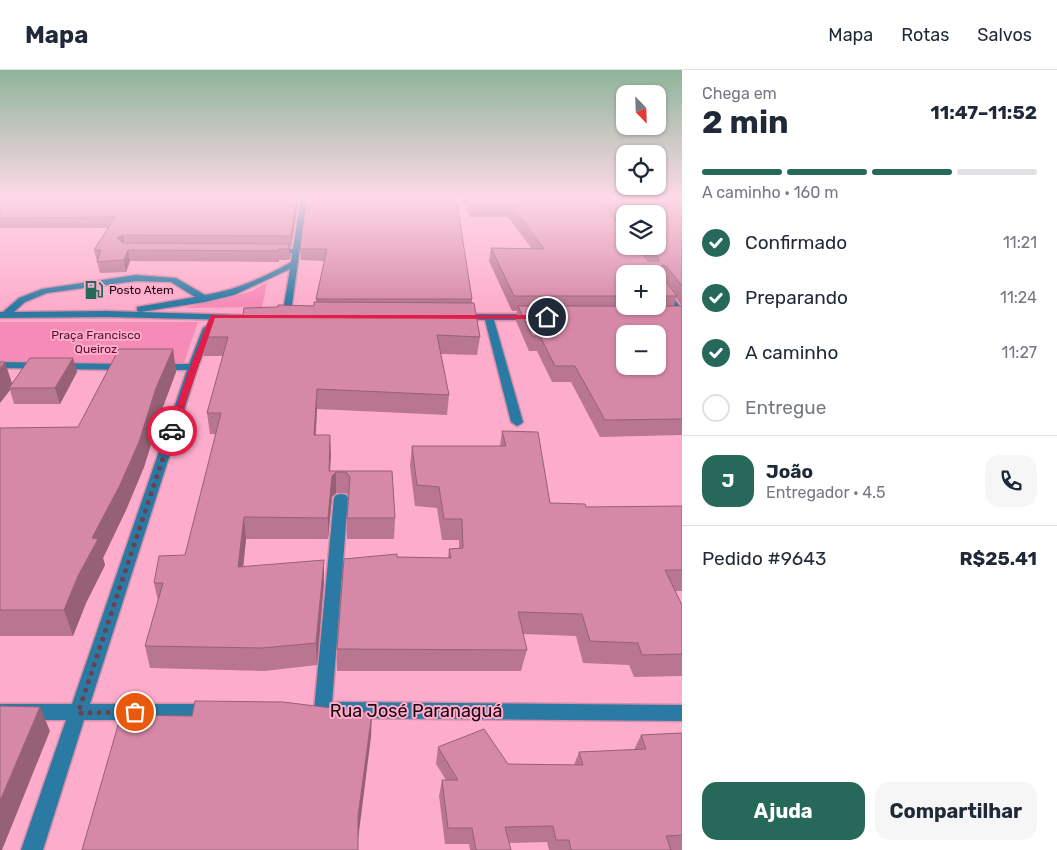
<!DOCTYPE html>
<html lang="pt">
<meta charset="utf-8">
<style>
body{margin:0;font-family:Rubik,sans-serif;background:#f6f6f7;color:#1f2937;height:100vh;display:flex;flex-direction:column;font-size:19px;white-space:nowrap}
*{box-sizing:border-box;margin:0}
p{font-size:16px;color:#747a83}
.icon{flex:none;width:28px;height:28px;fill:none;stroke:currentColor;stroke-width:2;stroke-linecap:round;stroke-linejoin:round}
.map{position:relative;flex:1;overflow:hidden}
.side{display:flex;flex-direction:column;background:#fff;width:375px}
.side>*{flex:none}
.needle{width:32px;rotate:157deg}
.buttons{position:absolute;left:616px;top:15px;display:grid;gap:10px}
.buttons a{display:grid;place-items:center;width:50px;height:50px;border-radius:10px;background:#fff;box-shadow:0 1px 4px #0004;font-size:25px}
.pin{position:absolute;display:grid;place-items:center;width:42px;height:42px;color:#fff;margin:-21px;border:2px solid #fff;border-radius:50%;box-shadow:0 1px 5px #0007}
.courier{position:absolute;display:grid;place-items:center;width:50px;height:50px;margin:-25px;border:4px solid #e11d48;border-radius:50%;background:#fff;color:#222;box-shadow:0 1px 6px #0007}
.summary em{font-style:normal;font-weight:700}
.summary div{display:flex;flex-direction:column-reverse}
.summary{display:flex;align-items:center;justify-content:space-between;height:85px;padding:0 20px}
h1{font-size:32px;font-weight:700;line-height:38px}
.bar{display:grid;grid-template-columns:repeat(4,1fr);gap:8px 5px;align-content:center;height:60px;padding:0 20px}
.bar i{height:6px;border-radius:4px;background:#e0e1e3}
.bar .selected{background:#26695a}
.bar p{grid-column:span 4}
.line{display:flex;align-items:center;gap:12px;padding:0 20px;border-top:1px solid #e0e1e3}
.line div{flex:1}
.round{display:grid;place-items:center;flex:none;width:52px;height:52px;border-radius:15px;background:#f6f6f7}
ol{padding:0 20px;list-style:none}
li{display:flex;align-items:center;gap:15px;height:55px}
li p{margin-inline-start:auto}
li .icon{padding:5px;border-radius:50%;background:#26695a;color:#fff;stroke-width:4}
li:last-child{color:#747a83}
li i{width:28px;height:28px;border:2px solid #e0e1e3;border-radius:50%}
.primary-button{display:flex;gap:10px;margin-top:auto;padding:10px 20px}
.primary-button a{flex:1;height:58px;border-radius:15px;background:#26695a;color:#fff;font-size:20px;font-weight:700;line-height:58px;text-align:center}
.primary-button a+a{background:#f6f6f7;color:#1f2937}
header{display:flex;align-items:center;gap:30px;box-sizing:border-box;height:70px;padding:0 25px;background:#fff;border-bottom:1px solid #e0e1e3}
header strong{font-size:24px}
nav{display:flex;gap:28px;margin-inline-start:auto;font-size:18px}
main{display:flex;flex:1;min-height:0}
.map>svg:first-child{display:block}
.green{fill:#f78bb7}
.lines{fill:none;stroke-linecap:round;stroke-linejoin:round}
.minor-casing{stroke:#d58fa9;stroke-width:3}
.minor{fill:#2b7aa3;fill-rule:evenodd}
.wall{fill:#b87690;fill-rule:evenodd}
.shaded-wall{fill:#966075}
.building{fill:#d689a7;stroke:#966075;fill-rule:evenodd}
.route{fill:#e11d48}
.done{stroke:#6c3f51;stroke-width:5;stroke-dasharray:0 9}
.labels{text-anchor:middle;stroke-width:4;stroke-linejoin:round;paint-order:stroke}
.far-poi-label{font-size:12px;fill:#1e0410;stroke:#fdadcb;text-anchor:start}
.far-park-label{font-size:12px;fill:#580c33;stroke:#fdadcb}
.near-street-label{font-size:18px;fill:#1e0410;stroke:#fdadcb}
</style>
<header>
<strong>Mapa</strong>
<nav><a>Mapa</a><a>Rotas</a><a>Salvos</a></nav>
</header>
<main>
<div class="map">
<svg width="682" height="780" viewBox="0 0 682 780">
<rect width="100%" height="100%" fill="#fdadcb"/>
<g class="green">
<path d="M267,212L262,237L185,238L253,221Z"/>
<path d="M0,252H198L184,293H0Z"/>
</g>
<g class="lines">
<g class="minor-casing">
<g id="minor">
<path d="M301,127H307L290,249H284L282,247L290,199L234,225L205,232L140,242L137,241V237L195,227L171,212L136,211L47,223L25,232L14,242L106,241L240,245L242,247L237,250L106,247L0,248V242H3L19,228L42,219L136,205L176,208L205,225C236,220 263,208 291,192L292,183H274L270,181L274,179H293Z"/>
<path d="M658,211L661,212L682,239V248L679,247L658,219Z"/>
<path d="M460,244H532L537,247L532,250H494L523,352L521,354L517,356L511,352L485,250L457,249V245Z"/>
<path d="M208,255L213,258L198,297L90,634H210L216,636L219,642L216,648L210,650H84L43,780H21L66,650H0V634H72L187,300H158L153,297L158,294H189L203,258Z"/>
<path d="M0,292L125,294L130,297L125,300L0,298Z"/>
<path d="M341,424L346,425L348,428L332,634L337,632L682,635V651L337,648L330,644L323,648L317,646L314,640L334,428L336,425Z"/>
</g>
</g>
<use href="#minor" class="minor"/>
</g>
<g class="wall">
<path d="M0,127H299L291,177H290L289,190H279V192L130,191L126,202L100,203L94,180L108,158H0Z"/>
<path d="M307,127L472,229V233L480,267L477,285L441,284L449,325L447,345L317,339L316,365H330V401H392L395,448L394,469H347V448L349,426L346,423H336L332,427L328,469H246L243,497L324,512L317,595L265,601L150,598L145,576L158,531L154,513L185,485L216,364H210L207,343L223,286H204L202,267L243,245L314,236L316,232V229L324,191L301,190L300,179Z"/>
<path d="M461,127H682V365L600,367L571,312H552L537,281H529L516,251L517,241H512L489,191L491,178L532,179L508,147H470ZM625,144L658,176H625ZM625,204H658V236H625ZM676,228L682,236H674Z"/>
<path d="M173,279L176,302L161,342L144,397L126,440L103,488L105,495L86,533L73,566H0V358L78,357Z"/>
<path d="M73,288L77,302L60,334H14L10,320L0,333L12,314Z"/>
<path d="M502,361L550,433L586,437L682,436V521H675L682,535V606L634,607L629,595L583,593L576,566L523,564L527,580L521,601H337V579L397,487L448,488L449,479L459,478V470H442L437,438L415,436L410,396L412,376H500Z"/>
<path d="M682,663V780H549L547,772L509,773L511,780H470L469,774H445L439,726L442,710H446L436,694L438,677L508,694L574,695L579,682L634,680L641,665Z"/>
</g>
<g class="shaded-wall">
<path d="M297,127H299L291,177V166Z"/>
<path d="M123,165L125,176L117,168Z"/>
<path d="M289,174L290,185L289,190Z"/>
<path d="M128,180L130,191L126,202L124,190Z"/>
<path d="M173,279L176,302L161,342L144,397L126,440L103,488L105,495L86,533L73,566L64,540L92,468Z"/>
<path d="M73,288L77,302L60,334L55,318Z"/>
<path d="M5,292L13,316L9,318L10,320L0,333V299Z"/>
<path d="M317,319V339L314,385V365Z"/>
<path d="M330,365L331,385L329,422V401Z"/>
<path d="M336,402V423L332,427L328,469V448L332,406Z"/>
<path d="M244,447L246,469L241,519L238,497Z"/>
<path d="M324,490V512L317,595L316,573Z"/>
<path d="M40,637L50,661L2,780H0V731Z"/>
<path d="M372,643L371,667L358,770V746Z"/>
</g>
<g class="building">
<path d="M0,127H297L291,166L123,165L117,168L123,173L289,174V179H279L278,181L128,180L124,190L97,192L101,180H94L115,147L0,148Z"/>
<path d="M307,127H456L472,229H316L327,179H300Z"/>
<path d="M468,127H597L624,162H625V176H637L648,191H659V189L649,176H658V144H625V147L609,127H682V216L667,197L663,195L660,197L661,206L677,226H658V204H625V226H514L491,178L544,179L510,134H471Z"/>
<path d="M314,232L474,233L480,267L437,265L449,325L317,319L314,365H330L329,401H392L395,448H347L350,407L346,402H336L332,406L328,448L244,447L238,497L324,490L316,573L262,578L145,576L163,513H154L159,486L185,485L221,343H207L228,267H202L210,247L243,245L244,238L278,237V235L314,236Z"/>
<path d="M518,236H682V349L605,350L575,296H555L540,266H532ZM625,264H658V296H625Z"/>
<path d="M119,279H173L156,318L139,372L120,415L92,468L98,469L78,506L64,540H0V358L78,357Z"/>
<path d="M30,288H73L55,318H9Z"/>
<path d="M0,292H5L0,299Z"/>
<path d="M502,361L538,362L550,433L585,434L586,437L682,436V500H665L682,535V584L642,585L638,573L590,571L582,544L518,542L527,580L337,579L344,489L397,484V487L451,488L449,479L463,478L462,449H444L439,417L417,415L412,376H506Z"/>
<path d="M195,631L283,632L372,643L358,746V780H82L121,645L192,646Z"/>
<path d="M0,636L40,637L0,731Z"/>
<path d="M484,659L508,694L583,695L579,682L646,679L641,665L682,663V765L666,766L671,780H571L569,770H556L553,756L505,757L511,780H476L472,758H448L442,710H458L438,677Z"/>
</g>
<linearGradient id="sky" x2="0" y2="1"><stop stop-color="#8eb499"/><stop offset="0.54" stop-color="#fedae8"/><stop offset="1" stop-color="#fedae8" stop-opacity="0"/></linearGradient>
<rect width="682" height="236" fill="url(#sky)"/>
<path class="route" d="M211,245H547L550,247L547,249L215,248L176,361L169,363L168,361L190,297Z"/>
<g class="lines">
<path class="done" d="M135,642L78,643L172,361"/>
</g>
<defs>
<g id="fuel-bare" transform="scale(1.5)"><path d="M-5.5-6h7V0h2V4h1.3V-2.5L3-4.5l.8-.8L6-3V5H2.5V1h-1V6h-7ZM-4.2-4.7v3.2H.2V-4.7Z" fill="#26695a" stroke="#fdadcb" stroke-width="2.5" paint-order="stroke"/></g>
</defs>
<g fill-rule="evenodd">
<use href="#fuel-bare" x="94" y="220"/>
</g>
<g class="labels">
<g class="far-poi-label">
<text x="109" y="224">Posto Atem</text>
</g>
<g class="far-park-label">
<text x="96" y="269">Praça Francisco<tspan x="96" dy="14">Queiroz</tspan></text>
</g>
<g class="near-street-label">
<text x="416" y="647">Rua José Paranaguá</text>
</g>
</g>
</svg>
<div class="buttons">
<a><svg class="needle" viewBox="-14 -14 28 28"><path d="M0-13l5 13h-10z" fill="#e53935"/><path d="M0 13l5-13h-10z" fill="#747a83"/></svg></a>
<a><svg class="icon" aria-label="locate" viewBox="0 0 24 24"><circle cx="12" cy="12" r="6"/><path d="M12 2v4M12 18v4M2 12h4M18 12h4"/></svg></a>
<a><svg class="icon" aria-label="layers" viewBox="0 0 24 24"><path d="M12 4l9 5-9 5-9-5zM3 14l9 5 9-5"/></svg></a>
<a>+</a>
<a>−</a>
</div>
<div class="pin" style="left:135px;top:642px;background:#ea580c"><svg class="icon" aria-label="bag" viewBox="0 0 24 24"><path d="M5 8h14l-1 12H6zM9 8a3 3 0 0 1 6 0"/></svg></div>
<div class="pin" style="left:547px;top:247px;background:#1f2937"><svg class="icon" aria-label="home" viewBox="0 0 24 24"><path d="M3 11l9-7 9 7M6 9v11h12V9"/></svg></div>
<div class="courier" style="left:172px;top:361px"><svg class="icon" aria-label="car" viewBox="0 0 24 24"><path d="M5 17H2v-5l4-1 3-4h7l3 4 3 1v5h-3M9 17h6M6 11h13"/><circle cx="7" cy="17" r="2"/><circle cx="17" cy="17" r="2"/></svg></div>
</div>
<section class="side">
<div class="summary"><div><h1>2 min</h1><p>Chega em</p></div><em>11:47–11:52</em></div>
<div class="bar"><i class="selected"></i><i class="selected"></i><i class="selected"></i><i></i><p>A caminho · 160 m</p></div>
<ol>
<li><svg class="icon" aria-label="check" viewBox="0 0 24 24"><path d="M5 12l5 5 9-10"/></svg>Confirmado<p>11:21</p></li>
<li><svg class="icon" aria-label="check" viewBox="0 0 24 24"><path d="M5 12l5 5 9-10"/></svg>Preparando<p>11:24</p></li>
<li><svg class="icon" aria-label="check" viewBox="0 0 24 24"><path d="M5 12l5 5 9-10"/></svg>A caminho<p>11:27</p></li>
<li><i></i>Entregue</li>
</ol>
<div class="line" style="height:90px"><b class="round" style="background:#26695a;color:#fff">J</b><div><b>João</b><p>Entregador · 4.5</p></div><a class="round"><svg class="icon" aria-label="phone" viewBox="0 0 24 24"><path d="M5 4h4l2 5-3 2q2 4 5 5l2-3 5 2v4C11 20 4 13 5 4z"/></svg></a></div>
<div class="line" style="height:65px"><div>Pedido #9643</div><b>R$25.41</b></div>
<div class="primary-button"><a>Ajuda</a><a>Compartilhar</a></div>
</section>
</main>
